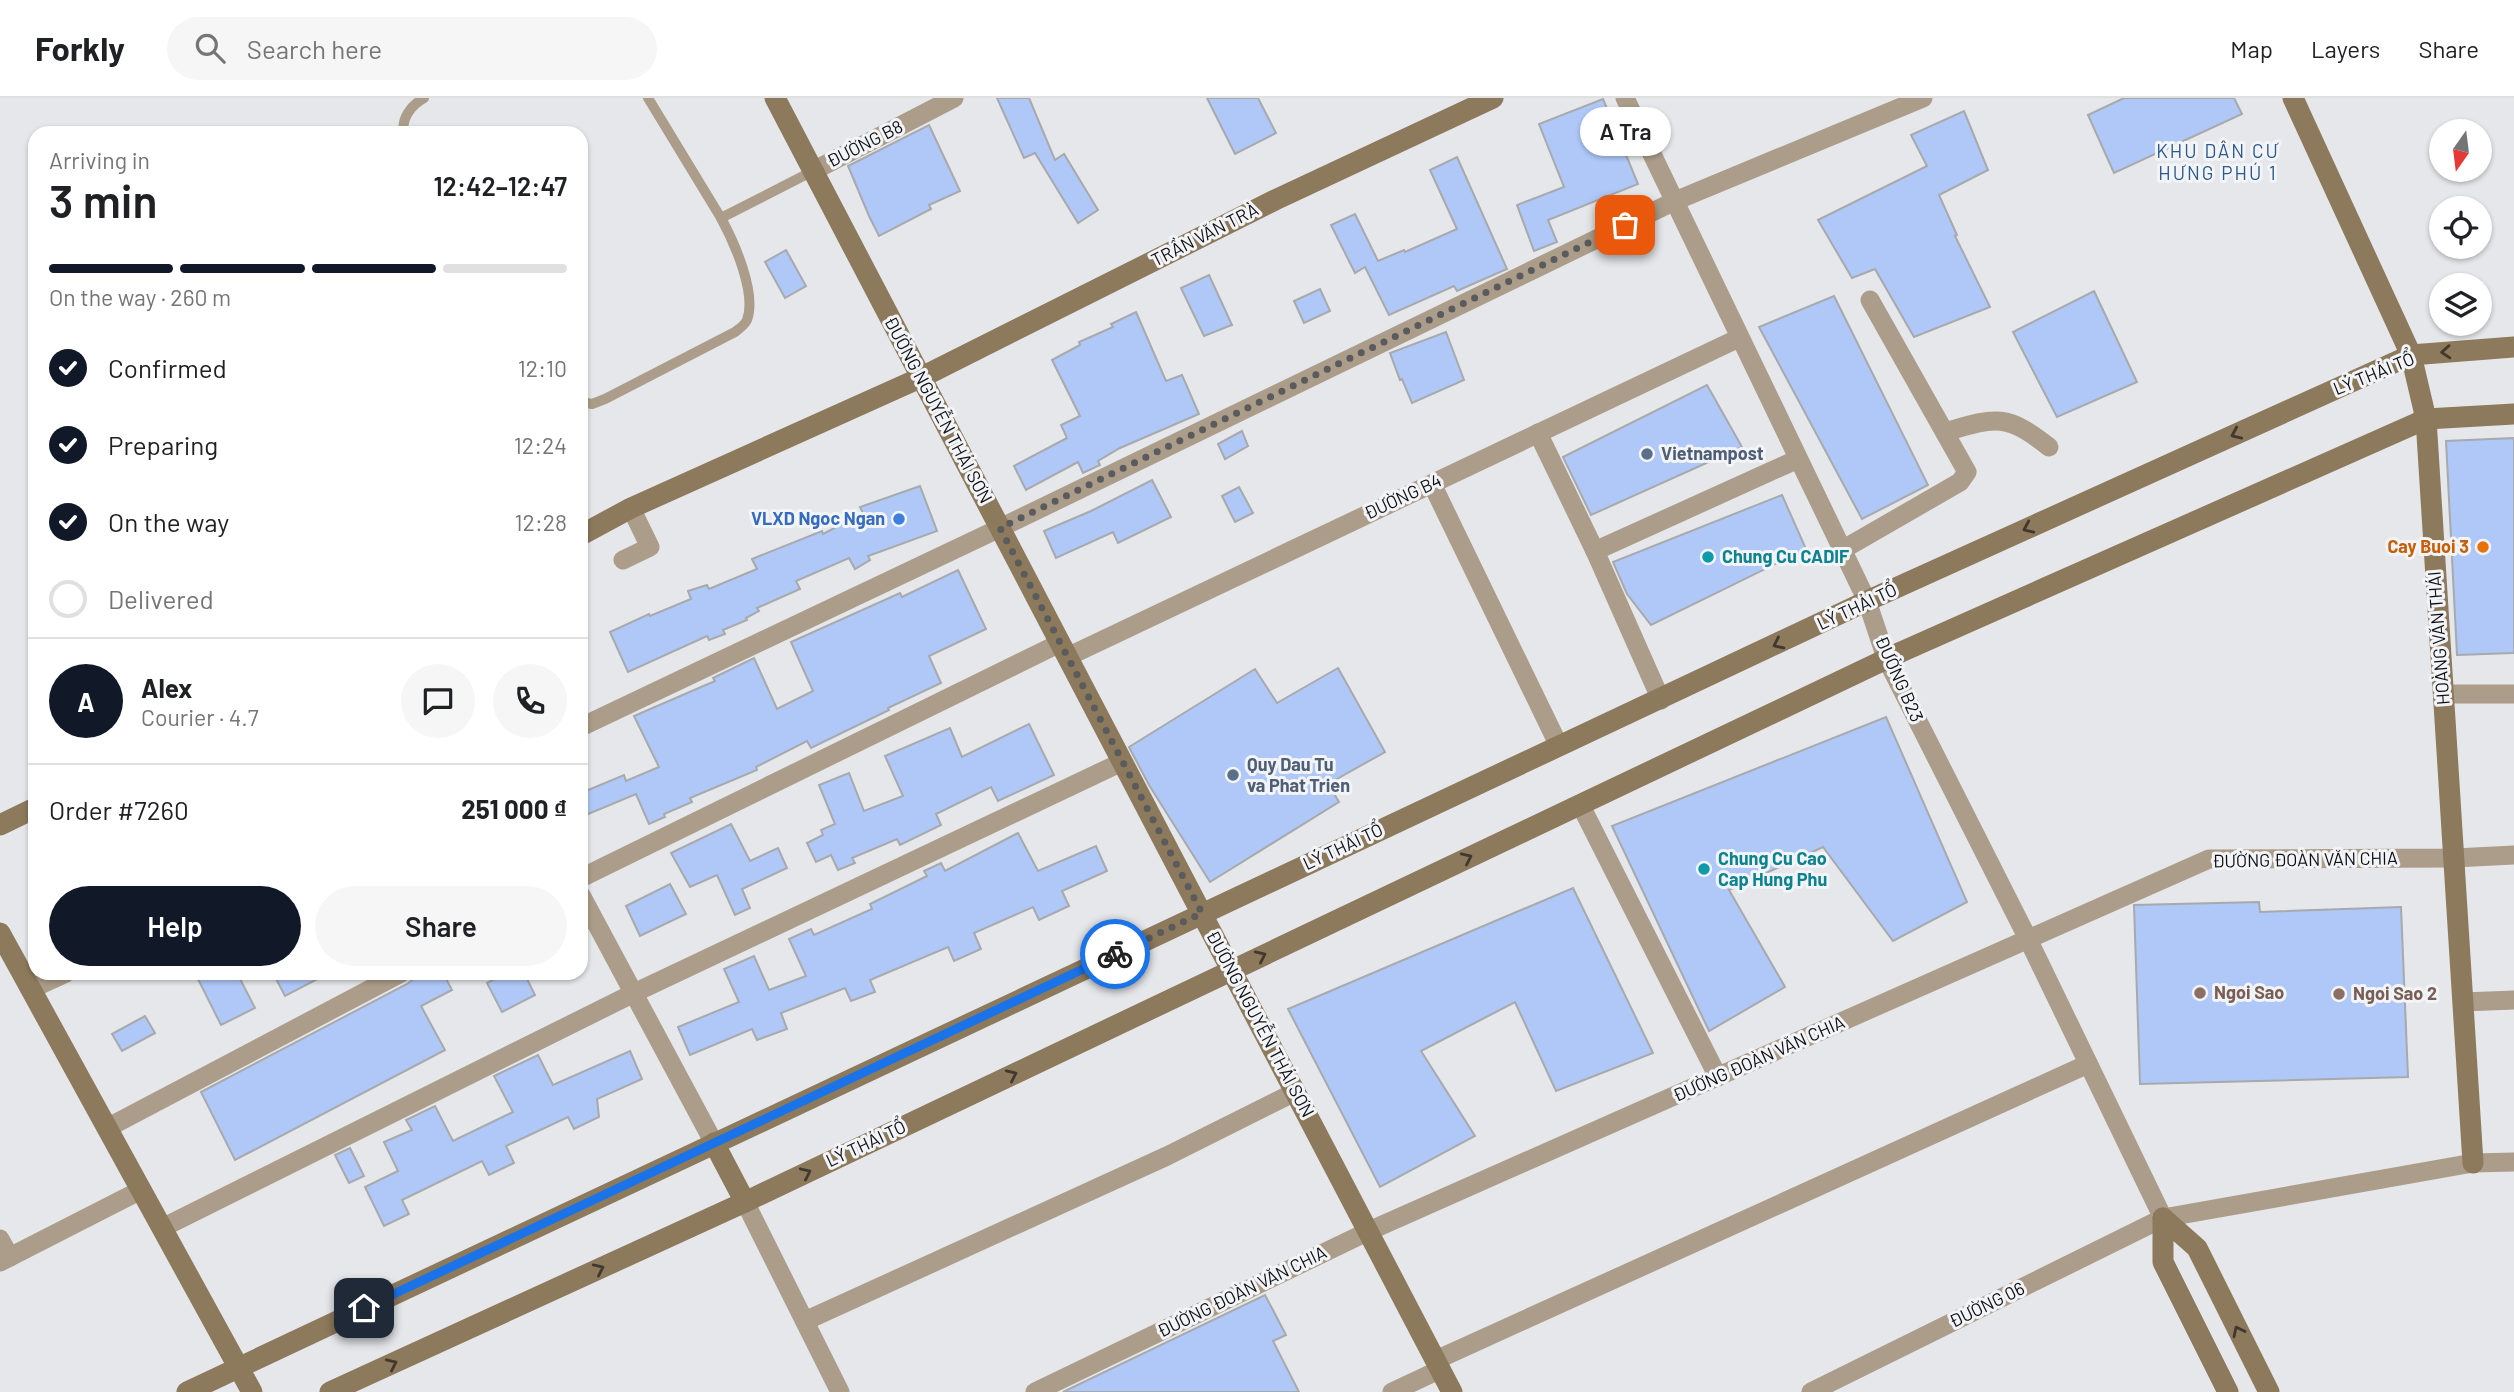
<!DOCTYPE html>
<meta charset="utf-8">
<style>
body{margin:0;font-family:Barlow,sans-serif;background:#f6f6f6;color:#202124;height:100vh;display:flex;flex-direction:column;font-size:26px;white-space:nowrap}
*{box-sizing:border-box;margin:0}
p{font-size:23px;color:#757577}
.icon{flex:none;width:38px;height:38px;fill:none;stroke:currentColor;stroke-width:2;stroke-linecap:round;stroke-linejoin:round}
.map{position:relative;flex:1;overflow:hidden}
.side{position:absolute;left:28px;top:28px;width:560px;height:854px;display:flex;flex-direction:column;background:#fff;border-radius:21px;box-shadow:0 2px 5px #0004}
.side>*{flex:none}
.needle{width:46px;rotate:194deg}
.controls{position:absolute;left:2429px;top:21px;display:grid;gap:14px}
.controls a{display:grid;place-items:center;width:63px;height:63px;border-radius:50%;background:#fff;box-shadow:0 2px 5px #0004;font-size:35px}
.pin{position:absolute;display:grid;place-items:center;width:60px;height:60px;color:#fff;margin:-30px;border-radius:14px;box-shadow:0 4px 10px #0006}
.courier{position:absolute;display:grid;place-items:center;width:70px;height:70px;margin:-35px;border:5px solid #1a73e8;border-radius:50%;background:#fff;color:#222;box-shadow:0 2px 9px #0007}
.bubble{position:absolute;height:49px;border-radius:24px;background:#fff;box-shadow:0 2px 5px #0004;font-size:23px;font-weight:600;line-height:49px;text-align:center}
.summary em{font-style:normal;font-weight:600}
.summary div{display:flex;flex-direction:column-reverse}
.summary{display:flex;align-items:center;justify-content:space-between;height:119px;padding:0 21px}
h1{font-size:46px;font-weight:600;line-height:52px}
.bar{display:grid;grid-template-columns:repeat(4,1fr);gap:10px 7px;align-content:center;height:84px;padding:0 21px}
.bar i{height:9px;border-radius:5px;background:#e0e0e0}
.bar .active{background:#111827}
.bar p{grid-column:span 4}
.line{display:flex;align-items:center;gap:18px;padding:0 21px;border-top:2px solid #e0e0e0}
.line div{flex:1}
.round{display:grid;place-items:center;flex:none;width:74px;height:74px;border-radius:37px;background:#f6f6f6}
ol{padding:0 21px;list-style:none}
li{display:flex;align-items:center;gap:21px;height:77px}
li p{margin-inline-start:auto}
li .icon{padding:7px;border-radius:50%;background:#111827;color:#fff;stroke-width:4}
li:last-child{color:#757577}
li i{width:38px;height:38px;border:4px solid #e0e0e0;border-radius:50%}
.primary-button{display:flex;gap:14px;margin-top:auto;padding:14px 21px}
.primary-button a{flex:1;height:80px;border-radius:42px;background:#111827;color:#fff;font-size:28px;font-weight:600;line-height:80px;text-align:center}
.primary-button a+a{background:#f6f6f6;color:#202124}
header{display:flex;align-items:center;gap:42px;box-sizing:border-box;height:98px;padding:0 35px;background:#fff;border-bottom:2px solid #e0e0e0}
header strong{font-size:33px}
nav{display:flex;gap:38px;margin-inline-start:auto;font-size:24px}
.search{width:490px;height:63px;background:#f6f6f6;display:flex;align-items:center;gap:18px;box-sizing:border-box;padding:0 24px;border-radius:38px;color:#757577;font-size:26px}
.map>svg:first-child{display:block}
.building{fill:#afc8f8;stroke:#a7a9ac;stroke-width:2}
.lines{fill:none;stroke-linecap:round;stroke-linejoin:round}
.lane{stroke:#ab9d89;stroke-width:10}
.street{stroke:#ab9d89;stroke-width:19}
.secondary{stroke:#8d795b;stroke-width:21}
.oneway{stroke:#41392e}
.done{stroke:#595b5c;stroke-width:7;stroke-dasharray:0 12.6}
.route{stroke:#1a73e8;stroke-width:9}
.service-dot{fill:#5c6f8a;stroke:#f2f4f8;stroke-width:2.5}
.shop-dot{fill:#3f7fe0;stroke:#f2f4f8;stroke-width:2.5}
.food-dot{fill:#e8710a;stroke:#f2f4f8;stroke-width:2.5}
.culture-dot{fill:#0f9aa8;stroke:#f2f4f8;stroke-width:2.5}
.education-dot{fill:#8d6e63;stroke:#f2f4f8;stroke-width:2.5}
.labels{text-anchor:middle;stroke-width:6;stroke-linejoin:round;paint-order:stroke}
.street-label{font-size:18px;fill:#0e0f10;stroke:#f2f4f8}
.service-label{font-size:18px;font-weight:bold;fill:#4e5e75;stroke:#f2f4f8;text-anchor:start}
.shop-label{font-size:18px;font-weight:bold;fill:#366cbe;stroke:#f2f4f8;text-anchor:end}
.food-label{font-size:18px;font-weight:bold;fill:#c56008;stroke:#f2f4f8;text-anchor:end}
.culture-label{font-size:18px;font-weight:bold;fill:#0d838f;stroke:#f2f4f8;text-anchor:start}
.education-label{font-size:18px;font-weight:bold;fill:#785e54;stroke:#f2f4f8;text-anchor:start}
.neighbourhood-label{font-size:19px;letter-spacing:2px;fill:#2c598e;stroke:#f2f4f8}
</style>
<header>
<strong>Forkly</strong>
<div class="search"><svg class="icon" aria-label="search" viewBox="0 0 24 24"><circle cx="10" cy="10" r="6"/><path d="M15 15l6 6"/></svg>Search here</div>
<nav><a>Map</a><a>Layers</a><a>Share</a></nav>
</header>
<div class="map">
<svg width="2514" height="1294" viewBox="0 0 2514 1294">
<rect width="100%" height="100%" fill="#e5e7ea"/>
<g class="building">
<path d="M997,0H1029L1055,62L1064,56L1098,112L1078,125L1035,55L1024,60Z"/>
<path d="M1207,0H1258L1276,35L1235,56Z"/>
<path d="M2124,0H2234L2242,16L2114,75L2088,17Z"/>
<path d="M1603,1L1638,86L1548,122L1557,144L1534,153L1517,107L1564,89L1539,26Z"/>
<path d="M1964,13L1988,72L1939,97L1957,137L1955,138L1990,209L1914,239L1875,171L1852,180L1818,122L1927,68L1911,37Z"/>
<path d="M929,27L960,93L929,107L931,111L879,138L869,118L848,68Z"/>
<path d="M1457,59L1507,171L1457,193L1454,188L1389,217L1365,169L1355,175L1331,127L1355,116L1378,163L1404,152L1405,154L1457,131L1430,72Z"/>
<path d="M786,152L806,188L785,200L765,164Z"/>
<path d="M1209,177L1232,227L1204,238L1181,190Z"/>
<path d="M1320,191L1330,213L1304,225L1294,203Z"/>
<path d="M2094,193L2137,284L2057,319L2013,234Z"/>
<path d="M1834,198L1928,387L1862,421L1759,229Z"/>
<path d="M1136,214L1166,283L1182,277L1199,316L1120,350L1098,363L1100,367L1083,375L1078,364L1026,392L1014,368L1067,340L1061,327L1080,318L1052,262L1080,247L1079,244L1113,229L1111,226Z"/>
<path d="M1446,234L1464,282L1412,305L1402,281L1400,282L1390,255Z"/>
<path d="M1707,287L1742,349L1591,417L1563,359Z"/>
<path d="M1242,333L1248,348L1225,361L1218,346Z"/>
<path d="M2514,340V555L2457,557L2446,343Z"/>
<path d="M1152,382L1171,419L1118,445L1113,434L1056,460L1044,433L1091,413Z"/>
<path d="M920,388L937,433L868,458L870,462L855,471L849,460L796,483L800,491L757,510L759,513L746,520L747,522L723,532L725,536L709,542L707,538L628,574L610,534L649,516L650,518L691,501L688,493L707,487L709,491L757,471L752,461L822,433L823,436L863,415L860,409Z"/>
<path d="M1239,389L1253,415L1235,424L1222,398Z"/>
<path d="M1782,397L1806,451L1651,527L1627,496L1613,464Z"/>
<path d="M958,472L986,531L929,558L941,585L888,610L889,612L811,650L807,643L756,669L757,672L690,700L692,704L664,716L665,719L649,726L636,696L581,719V695L624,677L626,683L659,669L634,618L715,583L713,580L754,560L777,611L813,593L791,544L900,495L902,499Z"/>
<path d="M1338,570L1385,654L1328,686L1339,704L1210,784L1149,687L1129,649L1255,571L1277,605Z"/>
<path d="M1886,619L1967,804L1893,843L1823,749L1729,792L1785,889L1709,933L1612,728Z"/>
<path d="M1029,626L1054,677L998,703L991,689L936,716L941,727L900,747L897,741L852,760L855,765L838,772L831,757L816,764L807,745L823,737L821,732L835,726L819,687L849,675L864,713L903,698L885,658L950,630L962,659Z"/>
<path d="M731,726L750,763L778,750L787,770L742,791L750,810L735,817L717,777L690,789L671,755Z"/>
<path d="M1018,735L1038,773L1096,748L1107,773L1062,793L1069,808L1039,822L1033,809L974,835L981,851L954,863L948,849L870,882L875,894L851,903L845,890L781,915L787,931L757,942L752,931L690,957L678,929L739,904L724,871L754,858L769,892L806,878L789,841L811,831L814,837L872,811L870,806L927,778L924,773L941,765L945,773Z"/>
<path d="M670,786L686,816L640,838L626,808Z"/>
<path d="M1573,790L1653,955L1556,993L1515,904L1421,953L1475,1038L1380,1089L1288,911Z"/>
<path d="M2259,804L2260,814L2401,809L2408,979L2140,986L2134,807Z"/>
<path d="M195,875H237L255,910L221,927Z"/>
<path d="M273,875H329L285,898Z"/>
<path d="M422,875H443L452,892L421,908L445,952L235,1062L201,994L407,886Z"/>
<path d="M506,875H524L535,897L502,914L487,885Z"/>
<path d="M145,918L155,935L122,953L112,936Z"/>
<path d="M630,953L642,981L597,1001L599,1019L574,1031L568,1019L506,1048L514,1065L489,1077L482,1063L402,1102L409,1116L384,1128L365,1089L398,1073L384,1044L412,1032L406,1022L435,1008L453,1043L513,1014L494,978L538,957L553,987Z"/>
<path d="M350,1050L364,1078L349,1085L335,1057Z"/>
<path d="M1265,1197L1286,1237L1273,1243L1299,1294H1063Z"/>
</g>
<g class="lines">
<g class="lane">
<path d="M648,0L721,120"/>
<path d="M404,35C401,21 411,7 424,0"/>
<path d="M581,304L592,306L605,301L735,234C740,230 745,227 747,222C757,195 734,144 721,120L813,73"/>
</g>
<g class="street">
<path d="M1625,0L1867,503L1886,560L2028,841L2163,1120"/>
<path d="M813,73L954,0"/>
<path d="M1945,334C1996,319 2006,315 2049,349"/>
<path d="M1538,335L1595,453L1661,602"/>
<path d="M1432,386L1559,648"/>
<path d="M1842,452L1960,384L1967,374L1870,202"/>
<path d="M1595,453L1798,361"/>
<path d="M623,462L650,449L631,410"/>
<path d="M1067,559L1739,240"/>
<path d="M2443,596H2514"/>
<path d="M581,629L1000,430L1675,103L1923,0"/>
<path d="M1580,706L1718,979"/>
<path d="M581,780L1060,545"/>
<path d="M581,797L714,1045"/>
<path d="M31,891L66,875"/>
<path d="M2463,904L2514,902"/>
<path d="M107,1030L401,875"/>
<path d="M745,1104L840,1294"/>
<path d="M162,1130L634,895L1122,664"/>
<path d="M0,1141L10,1159"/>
<path d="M0,1164L141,1092"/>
<path d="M805,1223L1167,1058L1295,994"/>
<path d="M1436,1262L2088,966"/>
<path d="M1035,1294L1369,1133L2209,761L2454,760L2514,757"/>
<path d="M1392,1294L1441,1271"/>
<path d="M1811,1294L2163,1120L2473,1065L2514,1064"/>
</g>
<g class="secondary">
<path d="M775,0L1452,1294"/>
<path d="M2293,0L2411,257L2426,321L2473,1065"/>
<path d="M581,437L631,410L920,280L1275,102L1493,0"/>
<path d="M0,727L35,710"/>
<path d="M0,835L252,1294"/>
<path d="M714,1045L745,1104"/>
<path d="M2163,1120L2197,1150L2269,1294"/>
<path d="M2163,1120V1164L2228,1294"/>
<path d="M187,1294L1867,503L2411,257L2514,249"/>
<path d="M330,1294L745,1104L1901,554L2426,321L2514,316"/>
</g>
</g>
<defs><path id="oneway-chevron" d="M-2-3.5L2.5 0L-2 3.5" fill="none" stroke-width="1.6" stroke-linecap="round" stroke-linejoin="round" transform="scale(1.75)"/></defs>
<g class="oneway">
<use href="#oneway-chevron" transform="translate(2446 254) rotate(176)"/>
<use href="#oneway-chevron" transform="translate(2236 336) rotate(156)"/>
<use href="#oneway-chevron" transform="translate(2028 430) rotate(156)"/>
<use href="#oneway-chevron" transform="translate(1778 546) rotate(154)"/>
<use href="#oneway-chevron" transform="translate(1467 760) rotate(-25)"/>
<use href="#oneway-chevron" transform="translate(1261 858) rotate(-25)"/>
<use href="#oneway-chevron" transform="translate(1012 977) rotate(-25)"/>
<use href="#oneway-chevron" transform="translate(806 1075) rotate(-25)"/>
<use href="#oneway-chevron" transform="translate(599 1171) rotate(-25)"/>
<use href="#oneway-chevron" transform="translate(2238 1233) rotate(-116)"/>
<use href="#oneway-chevron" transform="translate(392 1266) rotate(-25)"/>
</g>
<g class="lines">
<path class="done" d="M1115,856L1202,815L1000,430L1625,127"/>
<path class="route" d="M364,1210L1115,856"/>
</g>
<g class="service-dot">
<circle cx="1647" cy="356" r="7"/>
<circle cx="1233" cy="677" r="7"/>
</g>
<circle class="shop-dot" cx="899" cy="421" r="7"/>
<circle class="food-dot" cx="2483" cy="449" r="7"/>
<g class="culture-dot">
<circle cx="1708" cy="459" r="7"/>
<circle cx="1704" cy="771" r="7"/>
</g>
<g class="education-dot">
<circle cx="2200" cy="895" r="7"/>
<circle cx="2339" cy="896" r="7"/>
</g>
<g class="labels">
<g class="street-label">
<text transform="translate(865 46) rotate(-27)" y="6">ĐƯỜNG B8</text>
<text transform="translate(1205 137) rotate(-27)" y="6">TRẦN VĂN TRÀ</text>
<text transform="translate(2374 276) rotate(-22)" y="6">LÝ THÁI TỔ</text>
<text transform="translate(938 312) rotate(62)" y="6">ĐƯỜNG NGUYỄN THÁI SƠN</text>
<text transform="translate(1403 399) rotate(-25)" y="6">ĐƯỜNG B4</text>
<text transform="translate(1857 509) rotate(-25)" y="6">LÝ THÁI TỔ</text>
<text transform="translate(2439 540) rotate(-94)" y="6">HOÀNG VĂN THÁI</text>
<text transform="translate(1899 581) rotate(66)" y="6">ĐƯỜNG B23</text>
<text transform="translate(1343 749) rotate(-25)" y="6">LÝ THÁI TỔ</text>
<text transform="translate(2305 762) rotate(-1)" y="6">ĐƯỜNG ĐOÀN VĂN CHIA</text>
<text transform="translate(1260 926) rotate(62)" y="6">ĐƯỜNG NGUYỄN THÁI SƠN</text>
<text transform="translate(1759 961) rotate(-24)" y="6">ĐƯỜNG ĐOÀN VĂN CHIA</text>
<text transform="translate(866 1046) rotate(-25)" y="6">LÝ THÁI TỔ</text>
<text transform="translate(1242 1194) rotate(-26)" y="6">ĐƯỜNG ĐOÀN VĂN CHIA</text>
<text transform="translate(1987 1207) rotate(-26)" y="6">ĐƯỜNG 06</text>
</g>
<g class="service-label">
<text x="1661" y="362">Vietnampost</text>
<text x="1247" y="673">Quy Dau Tu<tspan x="1247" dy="21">va Phat Trien</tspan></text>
</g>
<g class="shop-label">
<text x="885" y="427">VLXD Ngoc Ngan</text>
</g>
<g class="food-label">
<text x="2469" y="455">Cay Buoi 3</text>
</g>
<g class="culture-label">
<text x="1722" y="465">Chung Cu CADIF</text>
<text x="1718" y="767">Chung Cu Cao<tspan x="1718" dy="21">Cap Hung Phu</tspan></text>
</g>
<g class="education-label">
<text x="2214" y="901">Ngoi Sao</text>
<text x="2353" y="902">Ngoi Sao 2</text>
</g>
<g class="neighbourhood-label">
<text x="2218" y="60">KHU DÂN CƯ<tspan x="2218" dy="22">HƯNG PHÚ 1</tspan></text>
</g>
</g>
</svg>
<div class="controls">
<a><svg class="needle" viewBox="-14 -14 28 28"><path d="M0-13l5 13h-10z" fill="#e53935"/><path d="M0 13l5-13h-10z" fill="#757577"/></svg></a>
<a><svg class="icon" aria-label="locate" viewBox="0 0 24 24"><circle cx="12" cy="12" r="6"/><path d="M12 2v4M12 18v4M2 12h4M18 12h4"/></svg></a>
<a><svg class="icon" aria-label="layers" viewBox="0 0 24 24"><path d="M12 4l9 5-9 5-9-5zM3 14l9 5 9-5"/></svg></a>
</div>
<div class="pin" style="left:1625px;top:127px;background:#ea580c"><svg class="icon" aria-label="bag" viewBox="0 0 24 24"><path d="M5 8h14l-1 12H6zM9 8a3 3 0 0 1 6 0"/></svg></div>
<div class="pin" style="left:364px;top:1210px;background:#1f2937"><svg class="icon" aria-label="home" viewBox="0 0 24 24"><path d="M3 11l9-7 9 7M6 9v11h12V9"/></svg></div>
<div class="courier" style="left:1115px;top:856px"><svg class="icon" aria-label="bike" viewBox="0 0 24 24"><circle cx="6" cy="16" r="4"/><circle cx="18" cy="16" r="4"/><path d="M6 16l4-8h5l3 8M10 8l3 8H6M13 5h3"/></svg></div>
<div class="bubble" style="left:1580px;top:9px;width:91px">A Tra</div>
<section class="side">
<div class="summary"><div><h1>3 min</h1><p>Arriving in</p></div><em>12:42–12:47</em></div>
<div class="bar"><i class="active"></i><i class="active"></i><i class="active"></i><i></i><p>On the way · 260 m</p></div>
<ol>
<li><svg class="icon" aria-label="check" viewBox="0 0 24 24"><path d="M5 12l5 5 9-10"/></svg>Confirmed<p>12:10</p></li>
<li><svg class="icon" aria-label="check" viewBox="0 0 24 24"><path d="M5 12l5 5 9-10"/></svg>Preparing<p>12:24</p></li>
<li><svg class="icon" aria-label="check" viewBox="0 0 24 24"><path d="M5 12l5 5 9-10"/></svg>On the way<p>12:28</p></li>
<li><i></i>Delivered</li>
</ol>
<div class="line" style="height:126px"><b class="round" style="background:#111827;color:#fff">A</b><div><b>Alex</b><p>Courier · 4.7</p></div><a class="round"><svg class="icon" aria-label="chat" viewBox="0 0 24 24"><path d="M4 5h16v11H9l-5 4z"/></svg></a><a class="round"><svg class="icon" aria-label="phone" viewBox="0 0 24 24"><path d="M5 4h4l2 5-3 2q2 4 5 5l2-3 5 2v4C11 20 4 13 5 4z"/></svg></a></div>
<div class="line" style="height:91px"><div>Order #7260</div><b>251 000 ₫</b></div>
<div class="primary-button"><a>Help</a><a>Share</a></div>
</section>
</div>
